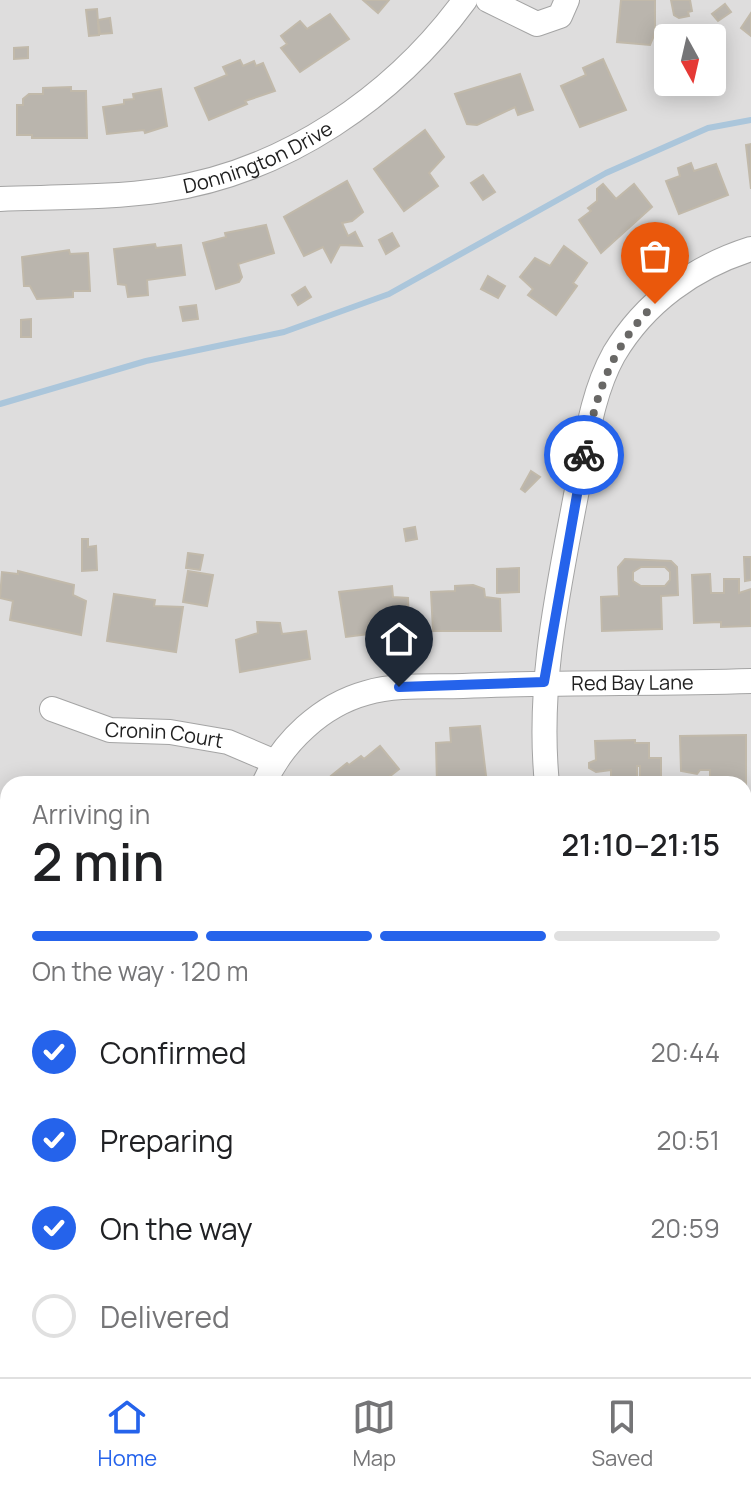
<!DOCTYPE html>
<meta charset="utf-8">
<style>
body{margin:0;font-family:Manrope,sans-serif;background:#f6f6f6;color:#202124;height:100vh;display:flex;flex-direction:column;font-size:30px;white-space:nowrap}
*{box-sizing:border-box;margin:0}
p{font-size:26px;color:#757577}
.icon{flex:none;width:44px;height:44px;fill:none;stroke:currentColor;stroke-width:2;stroke-linecap:round;stroke-linejoin:round}
.map{position:relative;flex:1;overflow:hidden}
.panel{position:absolute;left:0px;top:776px;width:752px;height:602px;display:flex;flex-direction:column;background:#fff;border-radius:24px 24px 0 0;box-shadow:0 4px 20px #0003}
.panel>*{flex:none}
.needle{width:52px;rotate:172deg}
.controls{position:absolute;left:654px;top:24px;display:grid;gap:16px}
.controls a{display:grid;place-items:center;width:72px;height:72px;border-radius:8px;background:#fff;box-shadow:0 4px 20px #0003;font-size:40px}
.pin{position:absolute;display:grid;place-items:center;width:68px;height:68px;color:#fff;margin:-82px -34px;border-radius:50% 50% 50% 0;rotate:-45deg;box-shadow:0 0 8px #0007}
.pin .icon{rotate:45deg}
.courier{position:absolute;display:grid;place-items:center;width:80px;height:80px;margin:-40px;border:6px solid #2563eb;border-radius:50%;background:#fff;color:#222;box-shadow:0 2px 10px #0007}
.summary em{font-style:normal;font-weight:600}
.summary div{display:flex;flex-direction:column-reverse}
.summary{display:flex;align-items:center;justify-content:space-between;height:136px;padding:0 32px}
h1{font-size:52px;font-weight:600;line-height:60px}
.bar{display:grid;grid-template-columns:repeat(4,1fr);gap:12px 8px;align-content:center;height:96px;padding:0 32px}
.bar i{height:10px;border-radius:6px;background:#e0e0e0}
.bar .active{background:#2563eb}
.bar p{grid-column:span 4}
ol{padding:0 32px;list-style:none}
li{display:flex;align-items:center;gap:24px;height:88px}
li p{margin-inline-start:auto}
li .icon{padding:8px;border-radius:50%;background:#2563eb;color:#fff;stroke-width:4}
li:last-child{color:#757577}
li i{width:44px;height:44px;border:4px solid #e0e0e0;border-radius:50%}
.tab-bar{display:flex;justify-content:space-around;align-items:center;height:112px;border-top:2px solid #e0e0e0;background:#fff;font-size:22px;color:#757577}
.tab-bar a{display:grid;justify-items:center;gap:4px}
.tab-bar .active{color:#2563eb}
.map>svg:first-child{display:block}
.residential{fill:#dedddd;fill-rule:evenodd}
.lines{fill:none;stroke-linecap:round;stroke-linejoin:round}
.stream{stroke:#abc6db;stroke-width:6}
.building{fill:#bab5ad;stroke:#c1b9aa;stroke-width:2;fill-rule:evenodd}
.street-casing{stroke:#a4a4a4;stroke-width:26}
.secondary-casing{stroke:#52730c;stroke-width:36}
.street{stroke:#fff;stroke-width:24}
.secondary{stroke:#e8f6bf;stroke-width:34}
.done{stroke:#696866;stroke-width:8;stroke-dasharray:0 14.4}
.route{stroke:#2563eb;stroke-width:10}
.labels{text-anchor:middle;stroke-width:7;stroke-linejoin:round;paint-order:stroke}
.street-label{font-size:20px;fill:#202020;stroke:#fff}
</style>
<div class="map">
<svg width="751" height="1377" viewBox="0 0 751 1377">
<rect width="100%" height="100%" fill="#f0efe7"/>
<path class="residential" d="M0,0H751V1377H0ZM668,38H712V82H668ZM8,784H744V1370H8Z"/>
<g class="lines">
<path class="stream" d="M0,404L146,361L284,332L389,294L606,173L708,128L751,120"/>
</g>
<g class="building">
<path d="M363,0H389L378,13Z"/>
<path d="M621,0H655V33L650,45L617,42Z"/>
<path d="M671,0H690L692,11L688,12L689,16L679,18L674,15Z"/>
<path d="M725,4L731,12L718,21L712,14Z"/>
<path d="M97,9L99,35L89,36L86,10Z"/>
<path d="M751,13V36L741,28Z"/>
<path d="M330,14L349,39L300,72L281,48L287,44L281,36L300,21L307,29Z"/>
<path d="M110,18L112,33L100,34L98,20Z"/>
<path d="M28,47V58L14,59V48Z"/>
<path d="M603,59L626,110L580,127L561,86L586,75L583,68Z"/>
<path d="M240,60L243,66L254,61L256,66L263,63L275,91L245,101L247,104L209,120L195,88L227,75L223,67Z"/>
<path d="M520,74L533,110L518,115L515,107L477,125L467,124L455,94Z"/>
<path d="M71,87V91H86L87,138H32V135H17V105H23V99L29,94H43V88Z"/>
<path d="M161,89L167,126L145,133L144,130L107,134L103,107L124,104V100L134,99L133,94Z"/>
<path d="M425,130L444,157L429,173L438,186L404,211L374,169Z"/>
<path d="M751,144V189L746,145Z"/>
<path d="M691,163L694,171L716,164L728,195L679,214L666,181L680,176L678,168Z"/>
<path d="M483,175L495,192L483,200L471,183Z"/>
<path d="M347,181L363,212L352,221L342,223L348,236L355,232L362,246L340,245L331,262L323,247L304,256L284,217Z"/>
<path d="M603,184L616,199L634,184L652,207L601,253L579,220L591,211L588,208L597,201V189Z"/>
<path d="M266,225L274,253L238,264L242,277L239,282L216,289L203,243L226,237L225,233Z"/>
<path d="M392,233L399,246L386,254L379,240Z"/>
<path d="M155,244L156,248L181,245L185,275L147,280L148,295L128,297L126,285L118,284L114,249Z"/>
<path d="M564,246L587,263L573,283L577,286L556,315L528,295L533,289L520,277L535,258L550,266Z"/>
<path d="M69,250L70,254L88,253L90,291H73V297L37,299L30,286H24L22,257Z"/>
<path d="M488,276L505,286L498,298L481,289Z"/>
<path d="M305,287L311,297L298,305L292,295Z"/>
<path d="M196,305L198,319L183,321L180,307Z"/>
<path d="M31,319V337H21V320Z"/>
<path d="M531,471L540,477L525,492L521,489Z"/>
<path d="M415,527L417,539L406,541L404,529Z"/>
<path d="M82,539H88V547L96,546L97,570L82,571Z"/>
<path d="M188,553L203,555L200,570L186,568Z"/>
<path d="M744,557H751V580L745,581Z"/>
<path d="M625,559L671,561L677,567L678,595L661,596L662,629L602,631L601,597L619,596L618,567ZM641,567H665L670,572V580L665,586H641L633,581V572Z"/>
<path d="M519,568V592L497,593V569Z"/>
<path d="M18,571L74,585L73,595L86,601L81,635L10,620L13,601L0,598L2,572L18,574Z"/>
<path d="M188,571L213,575L207,606L183,602Z"/>
<path d="M710,574L711,593H724V579H739V593L751,589V626L721,627V622L694,623L692,575Z"/>
<path d="M473,585L484,589L485,597L500,599L501,631H433L431,592L455,591V586Z"/>
<path d="M392,586L393,597L408,598L409,628L394,630L395,635L369,639V634L346,637L339,592Z"/>
<path d="M114,594L155,600L154,606L183,607L176,652L107,641Z"/>
<path d="M257,622L280,623L282,634L306,631L310,659L240,672L236,640L258,633Z"/>
<path d="M480,726L487,784H437L436,743L451,742L450,728Z"/>
<path d="M746,735V786L710,783V770H700L697,774L681,771L680,736Z"/>
<path d="M635,740V743H649V758H661V781L640,784V766H637V784H611V770L596,772L589,768V763L596,760L595,741Z"/>
<path d="M380,746L399,769L380,784H329L334,780L331,776L347,763L349,765L361,756L364,759Z"/>
<path d="M0,819L8,827V843L0,851Z"/>
<path d="M744,857L751,861V895L744,896Z"/>
<path d="M750,1097L751,1099V1153L744,1149V1101Z"/>
<path d="M3,1126L8,1129V1177L0,1188Z"/>
<path d="M427,1370H469L462,1377H433Z"/>
<path d="M670,1370H729L735,1377H672L668,1372Z"/>
</g>
<g class="lines">
<g class="street-casing">
<g id="street">
<path d="M488,0L537,24L560,16L567,0"/>
<path id="s1" d="M0,199C55,197 110,198 164,190C285,172 394,97 465,0"/>
<path id="s2" d="M52,709L110,730L170,732L228,742L275,762"/>
<path id="s3" d="M264,784C282,742 322,705 366,693C397,684 431,687 463,686C559,682 655,684 751,681"/>
<path d="M547,784C537,685 558,591 576,495C586,447 590,397 614,354C645,302 694,267 751,249"/>
<path d="M744,951H751"/>
<path d="M744,1248L751,1259"/>
<path d="M0,1300L8,1288"/>
<path d="M0,1319L8,1324"/>
<path d="M104,1370L149,1376L212,1370"/>
<path d="M316,1370L326,1377"/>
</g>
</g>
<g class="secondary-casing">
<g id="secondary">
<path d="M0,937L8,943"/>
<path d="M579,1370L583,1377"/>
</g>
</g>
<use href="#street" class="street"/>
<use href="#secondary" class="secondary"/>
</g>
<g class="lines">
<path class="done" d="M584,455C596,396 610,347 655,304"/>
<path class="route" d="M399,687L544,682L584,455"/>
</g>
<g class="labels">
<g class="street-label">
<text dy="7" stroke="none"><textPath href="#s1" startOffset="264">Donnington Drive</textPath></text>
<text dy="7" stroke="none"><textPath href="#s3" startOffset="408">Red Bay Lane</textPath></text>
<text dy="7" stroke="none"><textPath href="#s2" startOffset="116">Cronin Court</textPath></text>
</g>
</g>
</svg>
<div class="controls">
<a><svg class="needle" viewBox="-14 -14 28 28"><path d="M0-13l5 13h-10z" fill="#e53935"/><path d="M0 13l5-13h-10z" fill="#757577"/></svg></a>
</div>
<div class="pin" style="left:655px;top:304px;background:#ea580c"><svg class="icon" aria-label="bag" viewBox="0 0 24 24"><path d="M5 8h14l-1 12H6zM9 8a3 3 0 0 1 6 0"/></svg></div>
<div class="pin" style="left:399px;top:687px;background:#1f2937"><svg class="icon" aria-label="home" viewBox="0 0 24 24"><path d="M3 11l9-7 9 7M6 9v11h12V9"/></svg></div>
<div class="courier" style="left:584px;top:455px"><svg class="icon" aria-label="bike" viewBox="0 0 24 24"><circle cx="6" cy="16" r="4"/><circle cx="18" cy="16" r="4"/><path d="M6 16l4-8h5l3 8M10 8l3 8H6M13 5h3"/></svg></div>
<section class="panel">
<div class="summary"><div><h1>2 min</h1><p>Arriving in</p></div><em>21:10–21:15</em></div>
<div class="bar"><i class="active"></i><i class="active"></i><i class="active"></i><i></i><p>On the way · 120 m</p></div>
<ol>
<li><svg class="icon" aria-label="check" viewBox="0 0 24 24"><path d="M5 12l5 5 9-10"/></svg>Confirmed<p>20:44</p></li>
<li><svg class="icon" aria-label="check" viewBox="0 0 24 24"><path d="M5 12l5 5 9-10"/></svg>Preparing<p>20:51</p></li>
<li><svg class="icon" aria-label="check" viewBox="0 0 24 24"><path d="M5 12l5 5 9-10"/></svg>On the way<p>20:59</p></li>
<li><i></i>Delivered</li>
</ol>
</section>
</div>
<nav class="tab-bar">
<a class="active"><svg class="icon" aria-label="home" viewBox="0 0 24 24"><path d="M3 11l9-7 9 7M6 9v11h12V9"/></svg>Home</a>
<a><svg class="icon" aria-label="map" viewBox="0 0 24 24"><path d="M3 6l6-2 6 2 6-2v14l-6 2-6-2-6 2zM9 4v14M15 6v14"/></svg>Map</a>
<a><svg class="icon" aria-label="saved" viewBox="0 0 24 24"><path d="M7 4h10v16l-5-4-5 4z"/></svg>Saved</a>
</nav>
